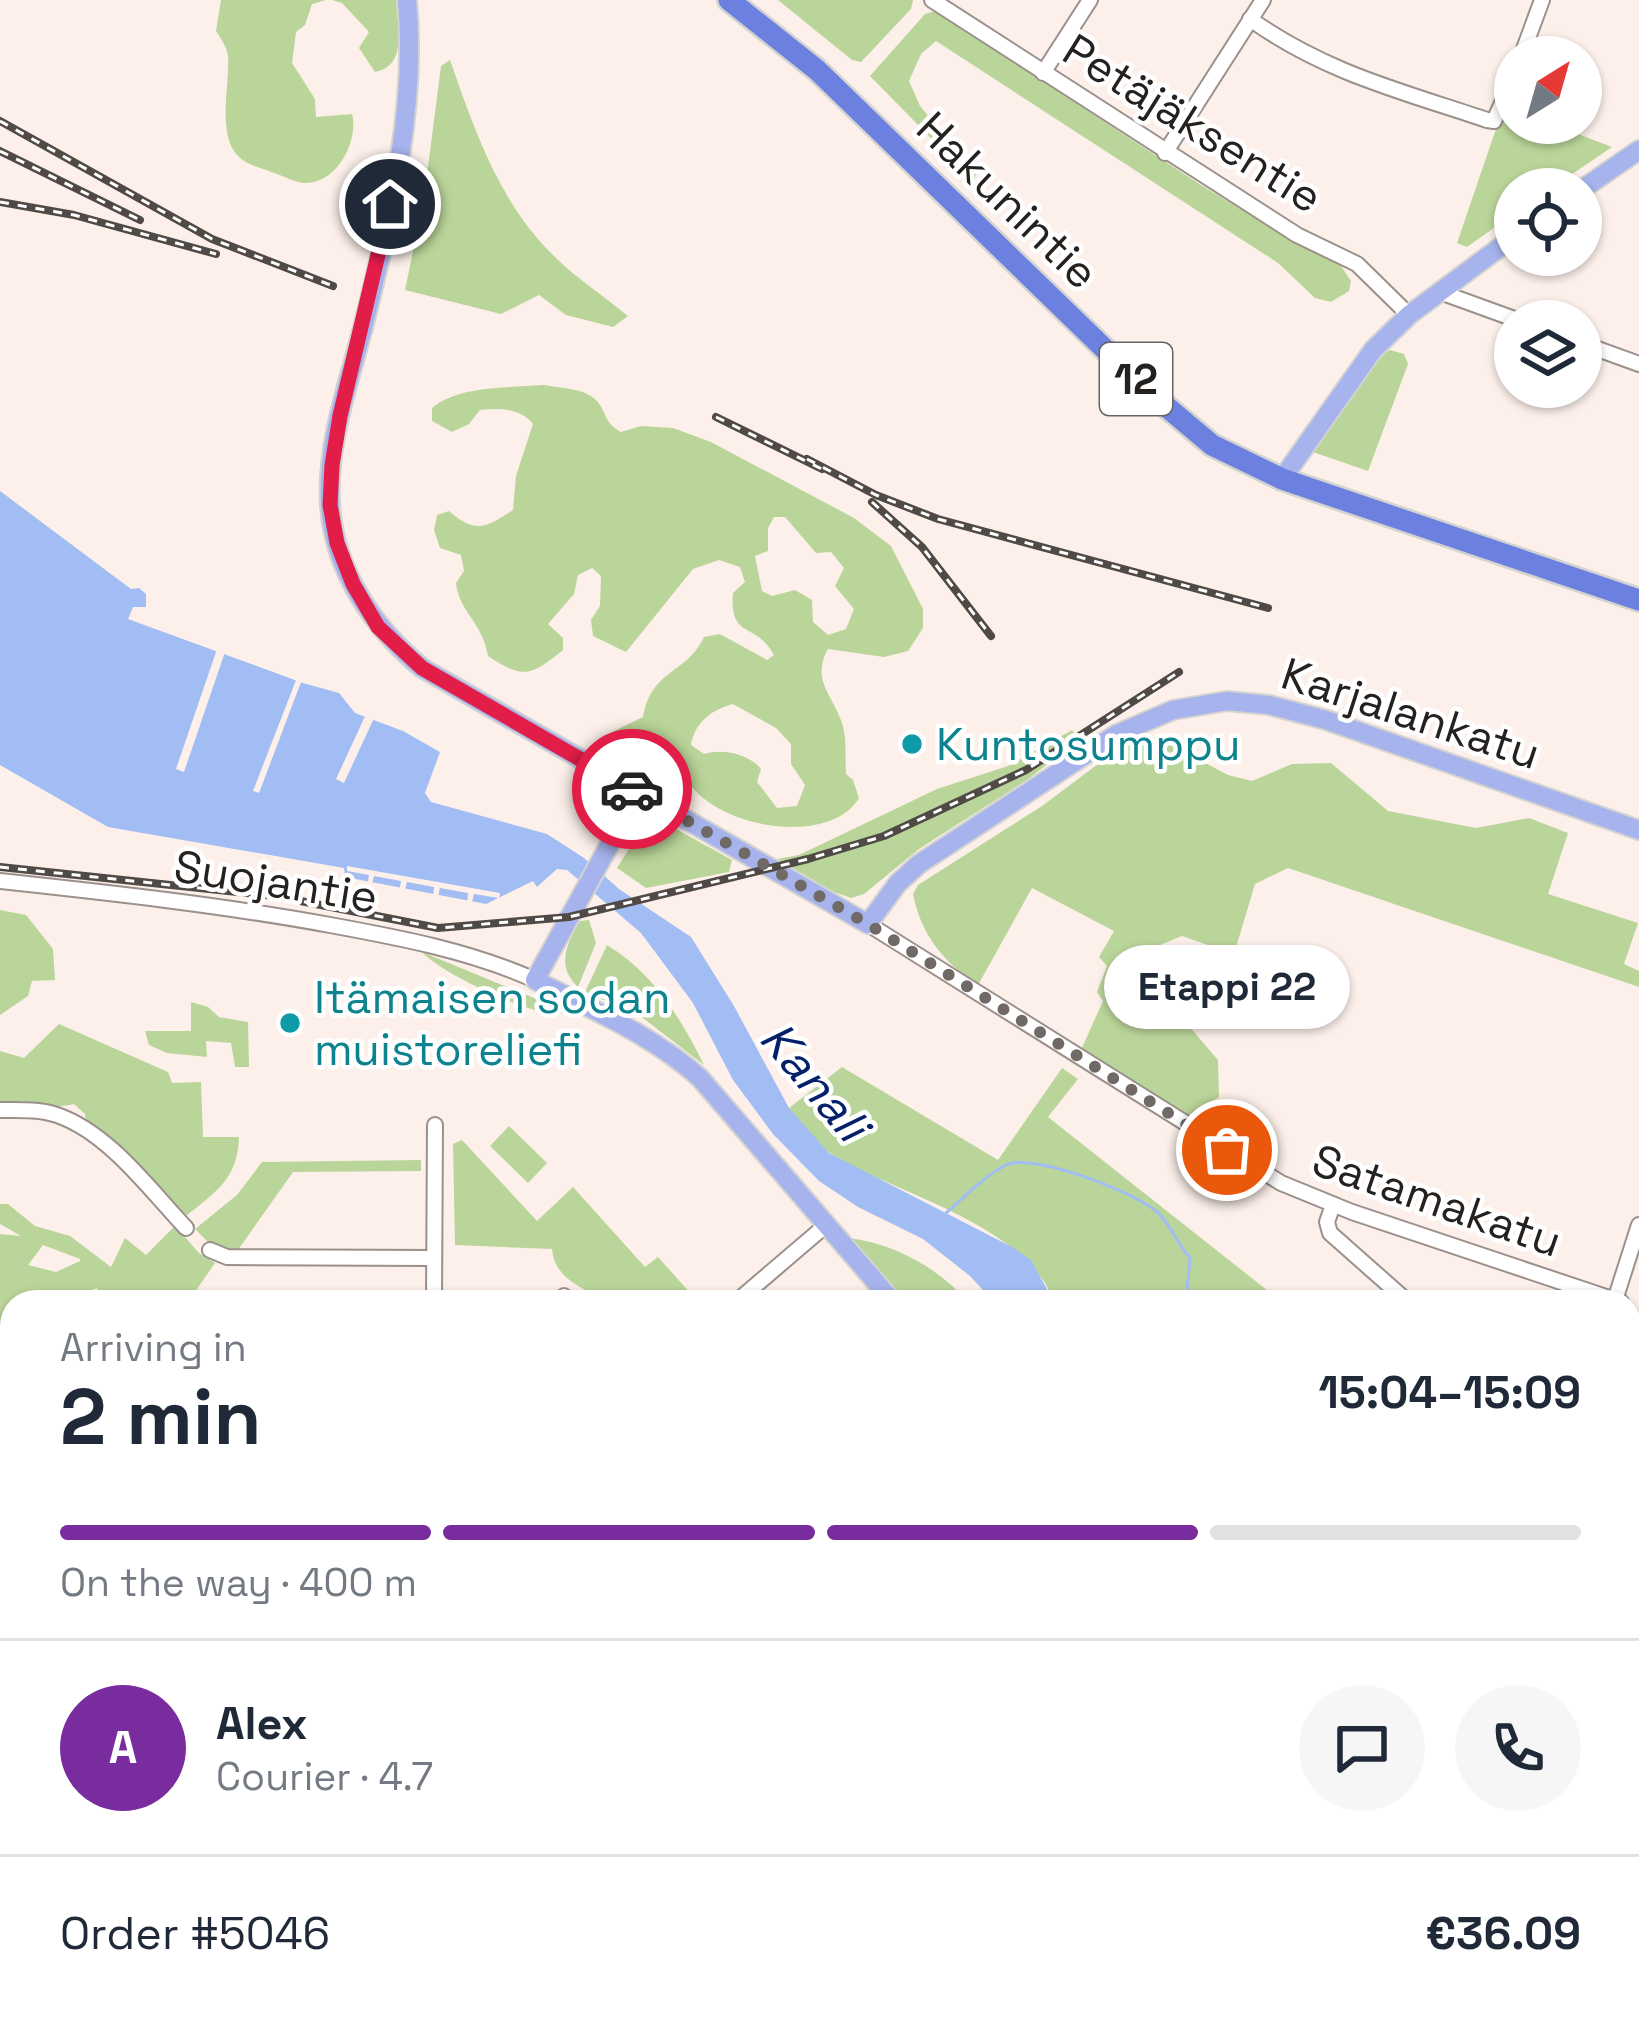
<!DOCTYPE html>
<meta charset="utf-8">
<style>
body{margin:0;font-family:"Space Grotesk",sans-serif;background:#f6f6f7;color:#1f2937;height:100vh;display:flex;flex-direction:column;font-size:45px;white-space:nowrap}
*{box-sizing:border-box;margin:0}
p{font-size:39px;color:#747a83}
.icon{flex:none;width:66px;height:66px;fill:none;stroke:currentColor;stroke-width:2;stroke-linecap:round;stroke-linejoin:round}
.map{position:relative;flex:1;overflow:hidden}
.panel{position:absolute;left:0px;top:1290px;width:1641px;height:744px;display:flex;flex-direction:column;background:#fff;border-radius:36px 36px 0 0;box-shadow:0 3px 9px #0004}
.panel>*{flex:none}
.needle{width:78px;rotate:37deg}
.fabs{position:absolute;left:1494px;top:36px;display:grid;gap:24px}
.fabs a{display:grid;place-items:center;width:108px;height:108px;border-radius:50%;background:#fff;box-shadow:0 3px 9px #0004;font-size:60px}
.pin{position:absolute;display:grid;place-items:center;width:102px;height:102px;color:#fff;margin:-51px;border:6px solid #fff;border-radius:50%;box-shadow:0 3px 12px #0007}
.courier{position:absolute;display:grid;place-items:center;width:120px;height:120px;margin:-60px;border:9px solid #e11d48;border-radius:50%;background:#fff;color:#222;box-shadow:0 3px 15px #0007}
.bubble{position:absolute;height:84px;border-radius:42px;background:#fff;box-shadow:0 3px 9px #0004;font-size:39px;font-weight:600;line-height:84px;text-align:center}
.headline em{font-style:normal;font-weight:600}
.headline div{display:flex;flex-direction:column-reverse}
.headline{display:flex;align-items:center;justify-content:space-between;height:204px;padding:0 60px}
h1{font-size:78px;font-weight:600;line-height:90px}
.bar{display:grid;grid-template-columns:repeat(4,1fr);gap:18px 12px;align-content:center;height:144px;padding:0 60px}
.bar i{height:15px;border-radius:9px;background:#e0e1e3}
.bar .selected{background:#792c9d}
.bar p{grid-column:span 4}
.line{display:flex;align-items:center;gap:30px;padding:0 60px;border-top:3px solid #e0e1e3}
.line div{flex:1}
.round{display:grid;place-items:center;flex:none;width:126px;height:126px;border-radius:63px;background:#f6f6f7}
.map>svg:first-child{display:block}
.green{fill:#bad599;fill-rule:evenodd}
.water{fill:#a1bdf3}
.pier{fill:#fdf0ea}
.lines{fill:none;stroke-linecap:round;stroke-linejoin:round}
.stream{stroke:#a1bdf3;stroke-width:3}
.minor-casing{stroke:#9b908b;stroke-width:18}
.major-casing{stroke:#d3d3d2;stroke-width:22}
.highway-casing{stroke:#d3d3d2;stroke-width:26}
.minor{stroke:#fff;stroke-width:14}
.major{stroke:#a7b3ec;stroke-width:18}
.highway{stroke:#6c80e0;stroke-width:21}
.rail-casing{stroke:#504a47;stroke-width:8}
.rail{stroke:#fff;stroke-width:3;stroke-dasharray:9;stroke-linecap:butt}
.done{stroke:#716966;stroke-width:12;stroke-dasharray:0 21.6}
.route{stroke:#e11d48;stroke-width:15}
.culture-dot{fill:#0f9aa8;stroke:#fff;stroke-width:4.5}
.labels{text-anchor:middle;stroke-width:9;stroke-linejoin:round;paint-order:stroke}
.shield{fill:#fff;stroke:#666462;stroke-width:3}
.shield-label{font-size:42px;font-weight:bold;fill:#25211f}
.street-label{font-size:45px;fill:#25211f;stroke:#fff}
.culture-label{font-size:45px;fill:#0d838f;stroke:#fff;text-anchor:start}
.water-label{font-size:48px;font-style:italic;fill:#04206a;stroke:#fff}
</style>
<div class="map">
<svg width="1639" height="2034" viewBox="0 0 1639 2034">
<rect width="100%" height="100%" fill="#fdf0ea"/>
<g class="green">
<path d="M221,0H326L312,4L305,25L296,32L292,63L315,99L316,117L352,114C359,141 337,183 306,183C295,183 282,175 271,172C259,167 246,165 237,155C217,133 230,83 228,56C227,47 221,39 216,31Z"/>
<path d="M332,0H396C398,26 408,66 375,72L359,48L369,32L342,3Z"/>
<path d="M778,0H913L911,9L861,62L852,60Z"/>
<path d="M935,11L1201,185L1292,240L1339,263L1351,281L1349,291L1331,302L1315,298L1278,263L936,41L921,54L909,81L920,106L976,173L974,182L870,76L925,14Z"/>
<path d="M450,60C475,131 499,203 555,257C577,279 604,296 628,316L613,327L566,315L539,295L501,314L405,290L424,198L441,66Z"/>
<path d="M1515,118V123H1549L1612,147L1550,189H1515V213L1467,247L1457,243L1499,120L1512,125Z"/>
<path d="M1390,350L1404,354L1408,364L1368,471L1313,452L1310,448L1375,359Z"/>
<path d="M544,385C560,388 584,388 596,400C608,413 602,421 621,432L641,426L673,428L711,442L854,518L891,546L923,609V628L908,651L884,657L828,649C811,680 832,694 842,723C847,738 845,758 846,774L853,780L859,798C826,854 683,822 681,759L674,750L627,756L613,746L612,732L643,717C652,668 686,675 704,637L720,634L767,660L774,655C756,621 729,640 733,593L745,582L740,567L719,560L693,569L626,652L593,636L591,620L600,606L601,576L592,568L578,575L574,594L548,624L563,638V650C530,677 523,679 488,656C482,621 459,612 456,583L464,571L461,555L440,548L434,530L437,515L449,511C475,534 486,528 513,510L516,476L533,424C520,408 500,408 480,410L469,424L452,432L432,421V408C459,385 511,388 544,385ZM774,517H785L816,553L831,552L844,568L835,586L854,609L846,629L828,635L813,622L812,600L795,590L772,596L762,591L755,556L768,551V528ZM733,704L776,728L791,744V764L805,785L797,806L777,808L757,782L761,769C749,754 723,748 704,754L691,745C695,722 711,710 733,704Z"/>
<path d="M1072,730L1079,740L1027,780L919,849L864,894L851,898L834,892L777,859L799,855L937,789L1008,766Z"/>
<path d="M1156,737L1228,775L1252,781L1292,764L1331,763L1388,811L1476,828L1529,818L1568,833L1548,894L1638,923L1624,964L1639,971V987L1288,868L1255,884L1234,954L1182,936L1155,947L1165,998L1218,1060L1219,1097L1186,1117L1081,1050L1103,1001L1097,992L1107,966L1099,957L1114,931L1032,888L978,985C944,963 921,935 913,894L918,885L1042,806L1130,740Z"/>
<path d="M653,822L669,825L732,860L729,872L646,888L617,868L635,839Z"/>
<path d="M0,910L26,915L53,949L55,980L32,981L28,996L0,1015Z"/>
<path d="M589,920L596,943L578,987C556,967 566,944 580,921Z"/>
<path d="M607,945C653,973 681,1018 704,1065L639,1015L585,992Z"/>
<path d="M422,952L568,1012C541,1023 439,972 422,952Z"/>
<path d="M191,1002L208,1007L219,1017L248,1022L249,1067H235L231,1043L206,1041L207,1057L167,1053L149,1045L145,1031H191Z"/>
<path d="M59,1024L168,1072L172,1083L201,1082L203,1137H239C238,1178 216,1192 186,1216L127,1154L86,1122L85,1114L74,1104C51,1110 25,1101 0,1102V1051L24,1058Z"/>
<path d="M842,1067L998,1160L1062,1068L1078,1079L1048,1117L1282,1302H1054C1027,1225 898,1195 833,1155C816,1145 802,1123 789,1108Z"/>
<path d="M509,1126L547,1163L528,1183L490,1146Z"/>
<path d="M462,1140L537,1221L573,1187L645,1267L658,1257L692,1295L707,1302H585L587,1291C569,1281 554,1271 552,1249L455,1245L453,1144Z"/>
<path d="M421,1160V1171L293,1172L238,1250L211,1245L195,1229L237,1195L262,1162Z"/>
<path d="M0,1204H8L35,1226L70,1236L111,1267L125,1238L146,1255L175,1226L199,1253L215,1263L188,1302H104L97,1288L81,1294L84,1302H12V1355L0,1348V1234L21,1236L0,1224ZM43,1245L80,1259V1261L56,1272L28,1265Z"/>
<path d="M850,1238C894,1244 939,1268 968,1302H906Z"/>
<path d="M0,1444L4,1468L12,1469V1524L0,1516Z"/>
<path d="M1629,1623L1639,1632V1797L1629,1789Z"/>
<path d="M12,1643V1723L0,1718V1653Z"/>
<path d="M12,1831V1937L0,1942V1837Z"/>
<path d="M367,2022H637L641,2031L368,2034Z"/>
<path d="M684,2022H893L886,2034H697Z"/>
<path d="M1131,2022H1181L1197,2034H1148Z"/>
</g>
<g class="water">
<path d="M0,491L131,589L139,588L146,594V607H133L128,619L303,683L339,693L355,713L403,731L440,752L425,793L431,802L547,834L584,858L619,889L691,937L734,1006L789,1108L829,1153L1012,1247L1031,1260L1054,1302H994L970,1276L923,1239L858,1207L819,1181L773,1134L733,1080L693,1003L641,933L567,870L557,869L537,887L533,881L486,904L345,877L344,868L108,827L0,765Z"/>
<path d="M1629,1789L1639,1797V1874L1629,1867Z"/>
</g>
<g class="pier">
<path d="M217,649L225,652L184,772L176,769Z"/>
<path d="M298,675L303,677L259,793L253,791Z"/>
<path d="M367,712L375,716L344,783L336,779Z"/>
<path d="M347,866L500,893L499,898L474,894L471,907L467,906L468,893L440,888L437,901L433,900L434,887L407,882L404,894L399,893L401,881L374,876L371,888L367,887L369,875L347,871Z"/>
</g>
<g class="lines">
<path class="stream" d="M946,1213C965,1197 984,1176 1006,1165C1031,1152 1135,1192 1157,1212C1170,1223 1177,1244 1190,1258L1186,1302"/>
<g class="minor-casing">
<g id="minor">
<path d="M932,0L1297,235L1357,264L1409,315"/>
<path d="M1250,19C1326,73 1401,91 1487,120L1494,121L1515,74"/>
<path d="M1521,57L1542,0"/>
<path d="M1043,73L1090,0"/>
<path d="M1165,153L1263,0"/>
<path d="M1440,292L1520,321"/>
<path d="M1581,343L1639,364"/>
<path d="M0,881C111,893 221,905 330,925C401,938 470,951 535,980"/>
<path d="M868,924L1281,1183L1352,1212L1621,1302"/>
<path d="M0,1110C18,1110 40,1109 57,1115C109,1133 150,1190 186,1228"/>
<path d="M1333,1205L1327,1222L1330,1233L1408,1302"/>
<path d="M210,1250L227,1257L433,1258"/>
<path d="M564,1296V1302"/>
<path d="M1615,1300L1639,1225"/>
<path d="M434,1302L435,1125"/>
<path d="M736,1302L825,1226"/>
<path d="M1629,1497L1639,1506"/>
<path d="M650,2022L655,2034"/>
<path d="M968,2034L977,2022"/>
</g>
</g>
<g class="major-casing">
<g id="major">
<path d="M407,0C417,107 391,213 366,316C351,377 326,441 330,505C334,570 373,627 422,668L868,924L898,883L919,864L1117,734L1173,710L1227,701L1269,705L1326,720L1639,830"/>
<path d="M1581,190L1639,150"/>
<path d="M1282,479L1373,350L1409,315L1515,236"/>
<path d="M638,793L535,980C592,1010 651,1034 700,1078L893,1302"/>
<path d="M1487,2022L1502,2034"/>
</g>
</g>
<g class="highway-casing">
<path id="highway" d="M729,0L817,70L1149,392L1212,445L1282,479L1639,600"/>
</g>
<use href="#minor" class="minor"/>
<use href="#major" class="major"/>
<use href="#highway" class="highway"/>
<g class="rail-casing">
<g id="rail">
<path d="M0,121L212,239L333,286"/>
<path d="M0,151L140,220"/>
<path d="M0,202L74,215L216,254"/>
<path d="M716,417L822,469"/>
<path d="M807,459L876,495L938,519L1268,608"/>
<path d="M872,502L922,547L991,636"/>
<path d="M0,867L275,896L438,928L569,917L808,859L884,836L1026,770L1179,672"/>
</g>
</g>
<use href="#rail" class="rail"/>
</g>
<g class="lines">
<path class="done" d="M632,789L868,924L1227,1150"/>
<path class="route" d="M390,204L340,416L332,465L330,505L337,543L353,584L378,627L422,668L632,789"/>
</g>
<g class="culture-dot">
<circle cx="912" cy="744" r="12"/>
<circle cx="290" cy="1023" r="12"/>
</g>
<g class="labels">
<rect class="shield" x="1100" y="343" width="72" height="72" rx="9"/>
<g class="shield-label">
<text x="1136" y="394">12</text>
</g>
<g class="street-label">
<text transform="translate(1193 123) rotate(32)" y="16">Petäjäksentie</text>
<text transform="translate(1008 200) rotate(44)" y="16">Hakunintie</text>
<text transform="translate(1411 713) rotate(18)" y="16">Karjalankatu</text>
<text transform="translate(276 881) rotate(9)" y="16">Suojantie</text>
<text transform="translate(1437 1200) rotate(19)" y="16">Satamakatu</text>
</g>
<g class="culture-label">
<text x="936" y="760">Kuntosumppu</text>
<text x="314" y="1013">Itämaisen sodan<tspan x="314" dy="52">muistoreliefi</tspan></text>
</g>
<g class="water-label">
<text transform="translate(815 1081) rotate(50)" y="17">Kanali</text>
</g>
</g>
</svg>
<div class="fabs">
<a><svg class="needle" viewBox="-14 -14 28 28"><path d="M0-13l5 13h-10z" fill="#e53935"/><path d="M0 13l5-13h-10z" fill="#747a83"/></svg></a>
<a><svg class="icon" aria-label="locate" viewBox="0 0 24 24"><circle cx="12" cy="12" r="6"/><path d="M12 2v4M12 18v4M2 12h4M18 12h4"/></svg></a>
<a><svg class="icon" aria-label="layers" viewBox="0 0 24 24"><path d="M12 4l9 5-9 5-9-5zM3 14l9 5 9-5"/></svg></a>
</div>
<div class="pin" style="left:1227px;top:1150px;background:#ea580c"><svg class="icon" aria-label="bag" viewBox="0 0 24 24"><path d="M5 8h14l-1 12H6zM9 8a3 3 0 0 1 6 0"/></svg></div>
<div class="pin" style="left:390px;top:204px;background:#1f2937"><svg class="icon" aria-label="home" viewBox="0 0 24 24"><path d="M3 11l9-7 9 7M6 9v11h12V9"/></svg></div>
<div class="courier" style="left:632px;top:789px"><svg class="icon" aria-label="car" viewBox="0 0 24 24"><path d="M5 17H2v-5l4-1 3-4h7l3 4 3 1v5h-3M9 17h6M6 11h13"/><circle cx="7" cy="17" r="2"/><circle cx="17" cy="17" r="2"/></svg></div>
<div class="bubble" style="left:1104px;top:945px;width:246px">Etappi 22</div>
<section class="panel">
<div class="headline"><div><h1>2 min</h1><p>Arriving in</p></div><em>15:04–15:09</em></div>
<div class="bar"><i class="selected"></i><i class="selected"></i><i class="selected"></i><i></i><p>On the way · 400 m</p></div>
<div class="line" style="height:216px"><b class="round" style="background:#792c9d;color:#fff">A</b><div><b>Alex</b><p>Courier · 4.7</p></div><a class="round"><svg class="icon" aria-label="chat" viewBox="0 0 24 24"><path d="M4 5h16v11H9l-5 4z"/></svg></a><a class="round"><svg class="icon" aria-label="phone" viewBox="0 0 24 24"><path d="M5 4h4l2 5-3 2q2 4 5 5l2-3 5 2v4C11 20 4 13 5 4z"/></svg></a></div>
<div class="line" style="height:156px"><div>Order #5046</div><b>€36.09</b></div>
</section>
</div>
